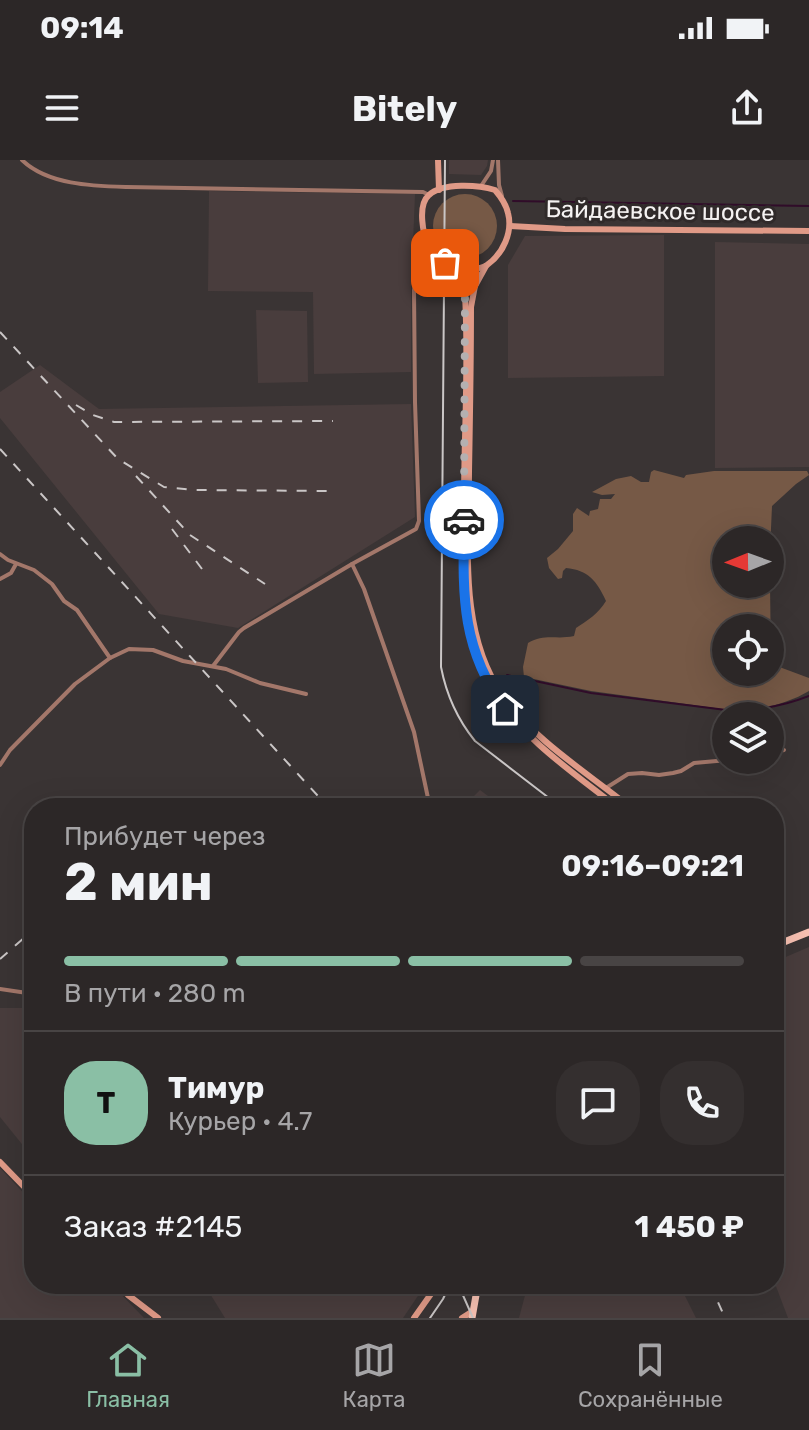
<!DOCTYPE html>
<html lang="ru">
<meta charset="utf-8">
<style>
body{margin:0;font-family:Rubik,sans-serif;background:#342f2f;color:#f1f3f6;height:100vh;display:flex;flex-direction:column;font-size:30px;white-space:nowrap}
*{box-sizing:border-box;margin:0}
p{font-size:26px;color:#a6a5a7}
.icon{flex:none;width:44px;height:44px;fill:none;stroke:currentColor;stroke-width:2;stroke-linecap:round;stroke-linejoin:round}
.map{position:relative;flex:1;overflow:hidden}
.drawer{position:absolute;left:24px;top:638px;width:760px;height:496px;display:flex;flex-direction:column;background:#2c2727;border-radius:32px;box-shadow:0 8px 32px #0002,0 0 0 2px #484444}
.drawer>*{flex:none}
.needle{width:52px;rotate:269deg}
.tools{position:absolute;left:712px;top:366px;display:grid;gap:16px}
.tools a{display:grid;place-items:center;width:72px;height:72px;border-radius:50%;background:#2c2727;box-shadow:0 8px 32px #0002,0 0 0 2px #484444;font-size:40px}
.pin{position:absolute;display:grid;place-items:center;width:68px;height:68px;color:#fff;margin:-34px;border-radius:16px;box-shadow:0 4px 12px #0006}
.courier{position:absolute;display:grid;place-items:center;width:80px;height:80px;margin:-40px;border:6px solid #1a73e8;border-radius:50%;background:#fff;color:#222;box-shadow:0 2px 10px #0007}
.head em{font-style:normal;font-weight:700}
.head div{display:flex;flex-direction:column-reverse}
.head{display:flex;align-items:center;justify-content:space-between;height:136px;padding:0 40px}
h1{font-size:52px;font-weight:700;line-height:60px}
.bar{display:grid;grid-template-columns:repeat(4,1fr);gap:12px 8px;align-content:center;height:96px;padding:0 40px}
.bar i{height:10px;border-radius:6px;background:#484444}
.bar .active{background:#8abfa5}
.bar p{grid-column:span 4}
.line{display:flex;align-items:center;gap:20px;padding:0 40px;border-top:2px solid #484444}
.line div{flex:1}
.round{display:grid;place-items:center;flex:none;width:84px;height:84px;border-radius:32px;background:#342f2f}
.status{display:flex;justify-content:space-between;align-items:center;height:56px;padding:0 40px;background:#2c2727;direction:ltr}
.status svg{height:22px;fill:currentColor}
header{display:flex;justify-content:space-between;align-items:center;height:104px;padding:0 40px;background:#2c2727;font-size:36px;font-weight:700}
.tabs{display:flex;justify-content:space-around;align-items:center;height:112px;border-top:2px solid #484444;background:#2c2727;font-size:22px;color:#a6a5a7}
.tabs a{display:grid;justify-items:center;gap:4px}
.tabs .active{color:#8abfa5}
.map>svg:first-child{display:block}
.built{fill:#493d3d}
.green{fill:#765946;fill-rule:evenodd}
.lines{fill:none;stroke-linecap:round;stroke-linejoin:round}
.stream{stroke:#300c29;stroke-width:2}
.street{stroke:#a3776a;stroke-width:4}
.secondary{stroke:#e09a87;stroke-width:6}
.primary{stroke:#f8c1b2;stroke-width:7}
.tram{stroke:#cac6c6;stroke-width:2}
.rail{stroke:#cac6c6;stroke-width:2;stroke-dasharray:10 10;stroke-linecap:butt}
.done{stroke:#b4b0b0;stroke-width:8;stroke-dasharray:0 14.4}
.route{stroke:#1a73e8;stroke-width:10}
.labels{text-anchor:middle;stroke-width:6;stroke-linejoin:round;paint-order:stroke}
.street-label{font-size:24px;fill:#f5f2f2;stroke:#302a2a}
</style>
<div class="status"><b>09:14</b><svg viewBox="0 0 49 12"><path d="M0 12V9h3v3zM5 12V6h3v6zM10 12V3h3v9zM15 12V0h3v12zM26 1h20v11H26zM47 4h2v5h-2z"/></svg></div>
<header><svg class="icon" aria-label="menu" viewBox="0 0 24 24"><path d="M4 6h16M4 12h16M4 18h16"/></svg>Bitely<svg class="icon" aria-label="share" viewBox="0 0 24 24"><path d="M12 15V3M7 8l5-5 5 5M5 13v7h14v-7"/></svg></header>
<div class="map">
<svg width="809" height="1158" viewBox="0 0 809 1158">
<rect width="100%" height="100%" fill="#3a3434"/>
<g class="built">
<path d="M449,0H488L487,6L481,15L449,14Z"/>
<path d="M209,31L415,34L411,133V212L314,214L313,132L208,131Z"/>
<path d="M664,75V216L508,218V105L525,76Z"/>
<path d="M715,82L809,84V307L715,308Z"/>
<path d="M256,150L307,151L308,222L258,223Z"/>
<path d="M40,205L99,249L411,244L415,357L238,468L159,454L0,258V232Z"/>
<path d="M480,630L504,648H452L470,640Z"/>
<path d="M809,787V1158H788L774,1121V802Z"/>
<path d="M0,848H34V999L0,957Z"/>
<path d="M0,1008L34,1044V1124H111L144,1158H0Z"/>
<path d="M204,1124H426L403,1158H225Z"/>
<path d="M528,1124H679L696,1158H519Z"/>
</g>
<g class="green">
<circle cx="465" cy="66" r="32"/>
<path d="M654,310L684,318L686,315L714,311H807L809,315L796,324L772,346L770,391V380H726V424H770L771,502L774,505L809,518V531C787,544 763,549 737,551L591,531L524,517L523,507L528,483C545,473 556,480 574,476L576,468C587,461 599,453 606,441C597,421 588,410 566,408L563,411L562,418L558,419L549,408L547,398L558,389L573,371V354L577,348L589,356L590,351L598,349L600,339H611L615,334L602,335L592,332L616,319L631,316L641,322H649L651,312ZM726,468H770V512H726Z"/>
</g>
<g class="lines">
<g class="stream">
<path d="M513,41L809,46"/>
<path d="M507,515L591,533L734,551C761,550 784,546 809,536"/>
</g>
<g class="street">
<path d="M22,0C48,25 93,26 127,27L423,32L429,35"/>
<path d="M498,0L499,25L502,36"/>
<path d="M481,26L491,11L493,0"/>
<path d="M0,394L8,400L34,410L52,424L64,441L77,450L110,498"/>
<path d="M352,404L364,429L414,572L428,638"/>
<path d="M0,419L11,413L16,404"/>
<path d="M213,506L239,472L244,468L352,404L416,369L419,361L415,242L414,130L419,94L429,87"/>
<path d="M770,593L784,590"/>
<path d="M0,605L10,590L75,524L110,498L129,489L153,490L183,501L226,509L260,523L306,534"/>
<path d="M606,628L628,614L642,613L659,615L673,613L681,611L694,603L728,600"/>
<path d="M0,829L34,834"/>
</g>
<g class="secondary">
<path d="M438,0L439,30"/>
<path d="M510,66L565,69L809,71"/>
<path d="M486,106L475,126L471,147C471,202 470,257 469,312C469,386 458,472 503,536C536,582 588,613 631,648"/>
<path d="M454,108C465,109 477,111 487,105C503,94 513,72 508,53C506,44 501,37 495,30C479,25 443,22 429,35C417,45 423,75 429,88C435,99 444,100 453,107C459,113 463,126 465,135C469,204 464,273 464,342C463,406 457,476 493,532C524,580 574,613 618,648"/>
<path d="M0,1002L34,1037"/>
<path d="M118,1124L128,1135L158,1158"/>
<path d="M414,1158L438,1124"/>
<path d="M462,1158L473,1151"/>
</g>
<g class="primary">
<path d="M774,786L809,772"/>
<path d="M472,1158L478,1124"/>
</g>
<g class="tram">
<path d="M445,0L441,507C446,533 458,560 475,581L562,648"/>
<path d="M458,1124L473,1158"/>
<path d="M430,1158L443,1139L450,1124"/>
</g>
<g class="rail">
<path d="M0,172L118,299L164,327L195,330L330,331"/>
<path d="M76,245L93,255L114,262L333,261"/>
<path d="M0,289L329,648"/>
<path d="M136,316L190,375L265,424"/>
<path d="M172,369L202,409"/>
<path d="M206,648L237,642L270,648"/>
<path d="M0,799L34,769"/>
<path d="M710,1124L725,1158"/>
</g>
</g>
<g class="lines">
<path class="done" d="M445,103L454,108L465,135L464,360"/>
<path class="route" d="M464,360C463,433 460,487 505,549"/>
</g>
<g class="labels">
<g class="street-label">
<text transform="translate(660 51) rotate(1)" y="8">Байдаевское шоссе</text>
</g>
</g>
</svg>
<div class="tools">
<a><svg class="needle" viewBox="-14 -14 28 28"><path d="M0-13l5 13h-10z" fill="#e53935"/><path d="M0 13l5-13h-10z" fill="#a6a5a7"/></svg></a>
<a><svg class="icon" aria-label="locate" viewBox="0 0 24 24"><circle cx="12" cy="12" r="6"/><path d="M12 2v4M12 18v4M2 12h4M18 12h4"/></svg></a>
<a><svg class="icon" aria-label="layers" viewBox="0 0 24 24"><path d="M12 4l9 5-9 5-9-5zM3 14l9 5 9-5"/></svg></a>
</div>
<div class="pin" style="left:445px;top:103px;background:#ea580c"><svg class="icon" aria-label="bag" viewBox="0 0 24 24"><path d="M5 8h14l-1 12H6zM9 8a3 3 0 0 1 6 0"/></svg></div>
<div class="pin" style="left:505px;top:549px;background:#1f2937"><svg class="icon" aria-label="home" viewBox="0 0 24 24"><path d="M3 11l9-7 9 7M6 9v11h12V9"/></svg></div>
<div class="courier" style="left:464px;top:360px"><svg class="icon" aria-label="car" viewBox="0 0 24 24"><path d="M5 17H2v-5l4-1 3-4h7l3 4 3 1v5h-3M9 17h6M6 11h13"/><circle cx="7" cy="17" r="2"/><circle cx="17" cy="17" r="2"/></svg></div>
<section class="drawer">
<div class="head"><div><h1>2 мин</h1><p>Прибудет через</p></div><em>09:16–09:21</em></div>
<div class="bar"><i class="active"></i><i class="active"></i><i class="active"></i><i></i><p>В пути · 280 m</p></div>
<div class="line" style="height:144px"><b class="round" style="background:#8abfa5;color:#111">Т</b><div><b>Тимур</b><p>Курьер · 4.7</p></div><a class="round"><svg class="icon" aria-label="chat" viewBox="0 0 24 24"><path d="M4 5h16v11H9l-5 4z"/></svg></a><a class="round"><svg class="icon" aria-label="phone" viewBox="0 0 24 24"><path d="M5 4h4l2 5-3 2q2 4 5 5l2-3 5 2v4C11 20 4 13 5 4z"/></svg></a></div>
<div class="line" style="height:104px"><div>Заказ #2145</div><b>1 450 ₽</b></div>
</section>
</div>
<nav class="tabs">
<a class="active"><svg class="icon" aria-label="home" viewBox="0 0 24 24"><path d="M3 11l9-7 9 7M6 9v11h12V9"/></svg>Главная</a>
<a><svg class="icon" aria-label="map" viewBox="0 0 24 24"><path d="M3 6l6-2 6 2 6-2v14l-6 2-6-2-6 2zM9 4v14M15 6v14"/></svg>Карта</a>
<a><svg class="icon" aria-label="saved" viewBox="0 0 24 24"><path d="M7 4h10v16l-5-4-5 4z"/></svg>Сохранённые</a>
</nav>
